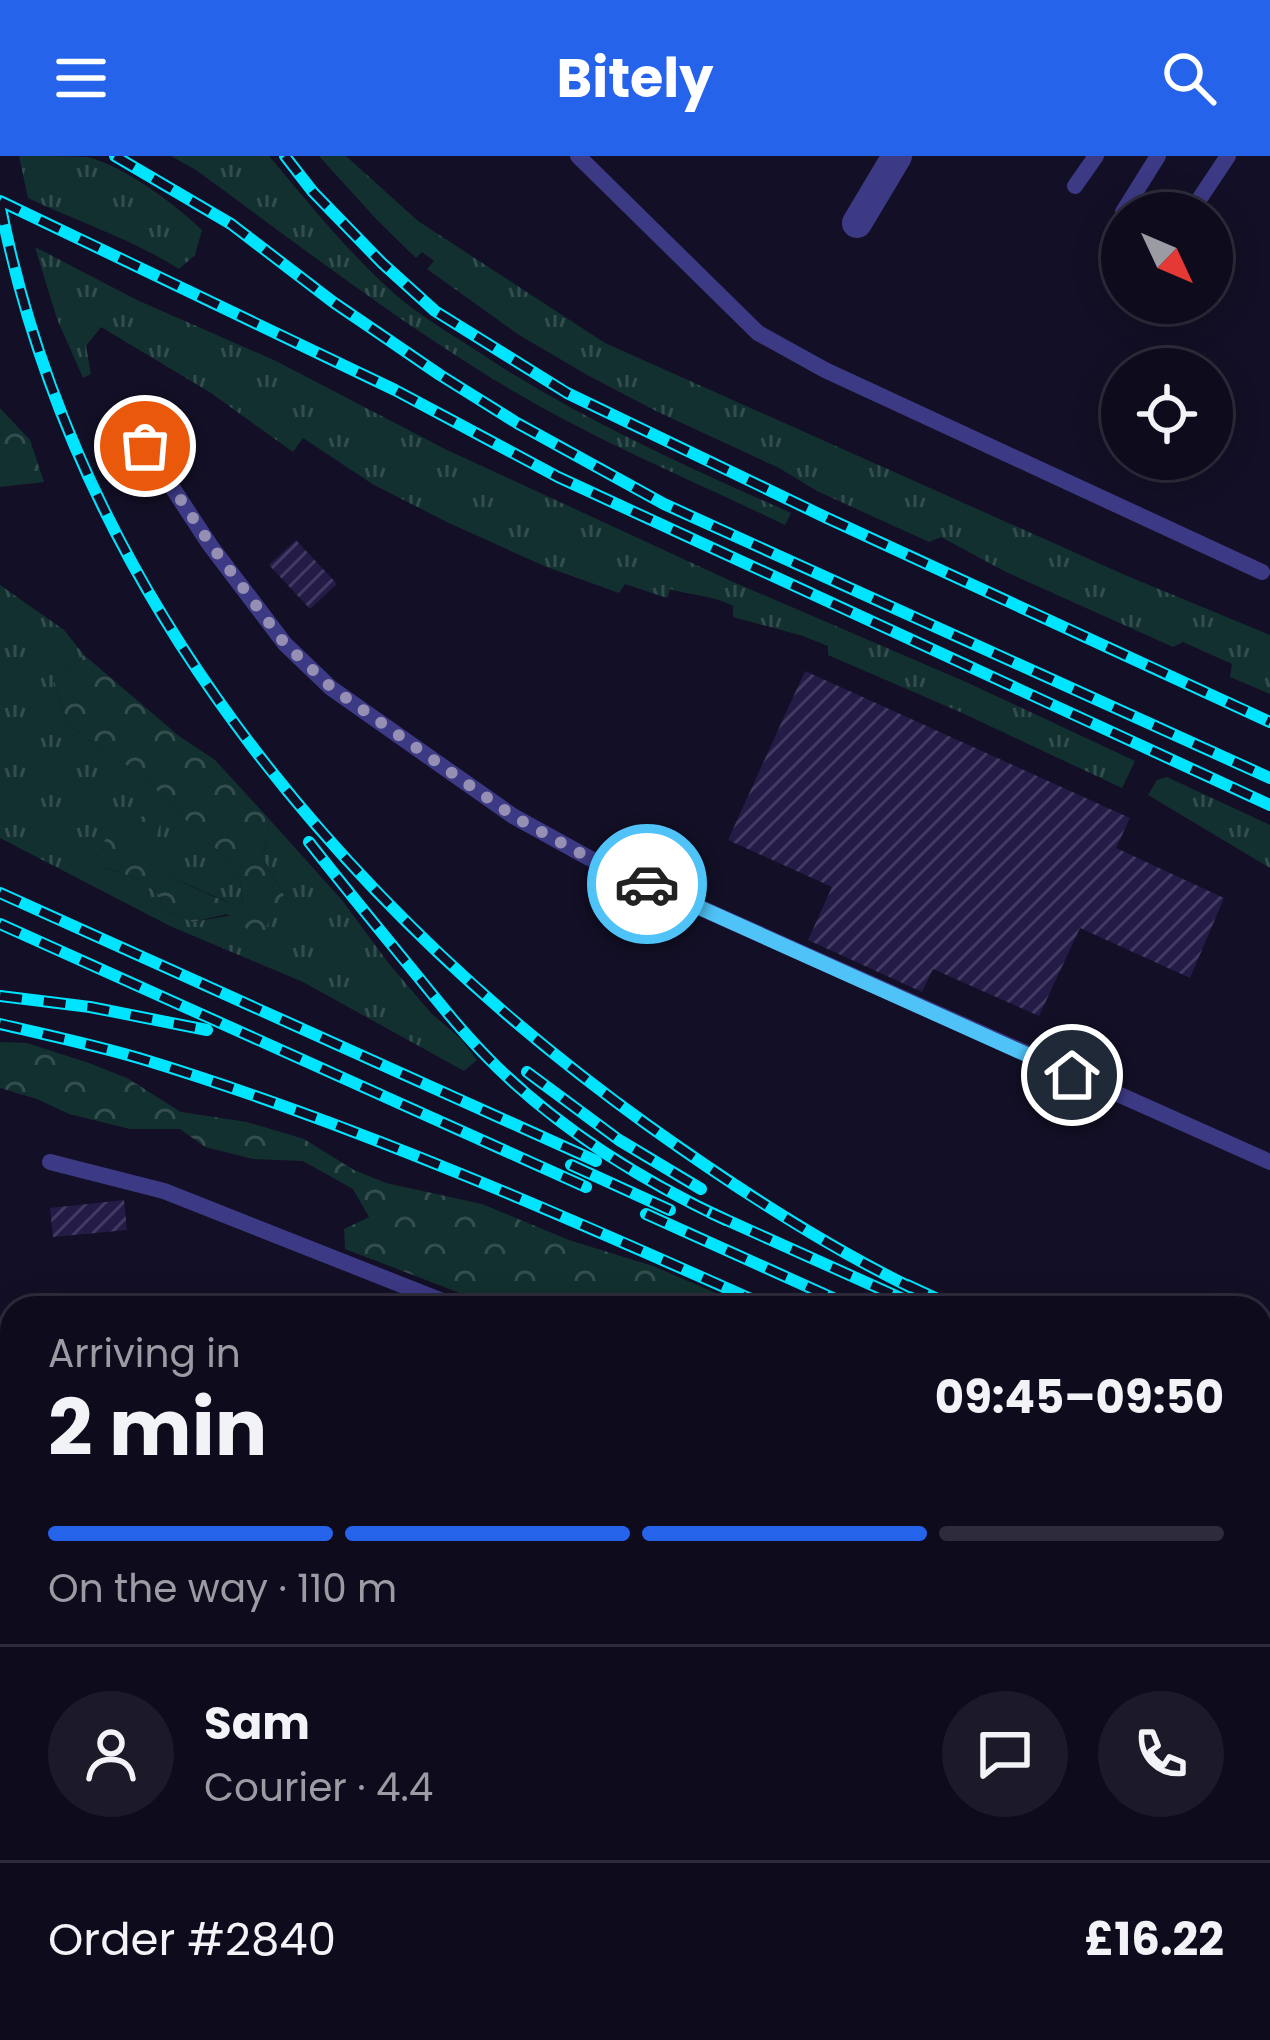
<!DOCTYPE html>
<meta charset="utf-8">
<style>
body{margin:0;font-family:Poppins,sans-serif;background:#1c1929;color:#f1f3f6;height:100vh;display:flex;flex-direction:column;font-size:45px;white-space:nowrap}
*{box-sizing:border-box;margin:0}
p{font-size:39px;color:#9b9ba3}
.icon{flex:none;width:66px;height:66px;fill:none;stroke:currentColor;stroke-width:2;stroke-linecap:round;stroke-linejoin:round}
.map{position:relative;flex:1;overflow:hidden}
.drawer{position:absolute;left:0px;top:1140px;width:1272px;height:744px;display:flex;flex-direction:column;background:#0e0b1c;border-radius:36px 36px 0 0;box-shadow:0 6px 30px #0003,0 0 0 3px #2e2b3b}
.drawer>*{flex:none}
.needle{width:78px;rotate:134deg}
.controls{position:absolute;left:1101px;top:36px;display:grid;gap:24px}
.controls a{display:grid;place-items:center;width:132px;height:132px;border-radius:50%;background:#0e0b1c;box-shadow:0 6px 30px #0003,0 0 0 3px #2e2b3b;font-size:60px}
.pin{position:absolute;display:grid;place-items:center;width:102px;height:102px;color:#fff;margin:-51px;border:6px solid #fff;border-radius:50%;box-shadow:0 3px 12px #0007}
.courier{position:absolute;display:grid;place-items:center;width:120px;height:120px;margin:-60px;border:9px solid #4fc3f7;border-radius:50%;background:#fff;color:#222;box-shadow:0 3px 15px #0007}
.overview em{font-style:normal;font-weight:700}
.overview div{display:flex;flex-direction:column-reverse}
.overview{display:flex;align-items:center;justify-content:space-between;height:204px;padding:0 48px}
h1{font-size:78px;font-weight:700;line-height:90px}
.bar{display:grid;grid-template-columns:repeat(4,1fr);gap:18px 12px;align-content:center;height:144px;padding:0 48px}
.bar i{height:15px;border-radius:9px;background:#2e2b3b}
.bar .selected{background:#2563eb}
.bar p{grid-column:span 4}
.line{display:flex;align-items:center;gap:30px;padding:0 48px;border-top:3px solid #2e2b3b}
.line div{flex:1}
.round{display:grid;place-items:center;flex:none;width:126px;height:126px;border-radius:63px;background:#1c1929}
header{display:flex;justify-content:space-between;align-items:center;height:156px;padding:0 48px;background:#2563eb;color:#fff;font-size:54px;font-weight:700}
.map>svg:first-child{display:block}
.grass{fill:url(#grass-tufts)}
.forest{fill:url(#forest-crowns)}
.building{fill:url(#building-hatch)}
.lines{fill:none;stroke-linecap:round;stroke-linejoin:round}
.service{stroke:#3d3a85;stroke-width:16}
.minor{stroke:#3d3a85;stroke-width:30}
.rail-casing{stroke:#00e5ff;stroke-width:12}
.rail{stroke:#130f26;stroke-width:8;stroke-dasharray:22;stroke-linecap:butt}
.done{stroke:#948fb3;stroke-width:12;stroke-dasharray:0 21.6}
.route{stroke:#4fc3f7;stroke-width:15}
</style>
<header><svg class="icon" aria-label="menu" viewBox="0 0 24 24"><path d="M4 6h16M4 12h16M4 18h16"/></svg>Bitely<svg class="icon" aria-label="search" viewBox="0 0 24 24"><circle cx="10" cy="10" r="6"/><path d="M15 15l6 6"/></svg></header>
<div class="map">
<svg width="1270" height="1884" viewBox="0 0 1270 1884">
<defs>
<pattern id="grass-tufts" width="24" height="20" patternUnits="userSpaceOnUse" patternTransform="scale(3)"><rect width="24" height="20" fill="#12302f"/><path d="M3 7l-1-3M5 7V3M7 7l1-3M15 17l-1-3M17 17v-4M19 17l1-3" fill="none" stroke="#344d4e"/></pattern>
<pattern id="forest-crowns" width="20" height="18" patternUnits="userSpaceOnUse" patternTransform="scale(3)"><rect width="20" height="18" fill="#12302f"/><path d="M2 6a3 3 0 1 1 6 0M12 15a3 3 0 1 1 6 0" fill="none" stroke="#344d4e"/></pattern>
<pattern id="building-hatch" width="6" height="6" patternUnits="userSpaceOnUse" patternTransform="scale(3)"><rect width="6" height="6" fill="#241b47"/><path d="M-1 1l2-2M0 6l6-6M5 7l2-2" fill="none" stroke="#433b63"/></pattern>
</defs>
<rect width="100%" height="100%" fill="#130f26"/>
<g class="grass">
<path d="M19,0C40,0 67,0 87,1C123,9 176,49 202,74L195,99L179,113C132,83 78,66 28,42Z"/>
<path d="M171,0H269C306,44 343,90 385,129C411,154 444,174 474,193C574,260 681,308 791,357L785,369C694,325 599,286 513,235C402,169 300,90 196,14Z"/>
<path d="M319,0H346L418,65L605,187L1125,419L1270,479V538L1230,521L1232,508L1183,486L1173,491L1004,415L941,381L929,386L817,335L779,312L658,256L589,220L519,179L427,113L434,105L422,96L416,102L377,64Z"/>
<path d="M35,91L137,144L276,205L445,293L731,425L966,526L1135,605L1122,632L960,556L828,499V490L803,480L733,461V450C714,439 691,440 670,433L667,442L625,428L619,437L544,410L449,367L374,329L303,282L293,296L211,237L101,171L86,190L91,218L83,222L57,163Z"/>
<path d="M0,429L64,474L84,499L53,527L69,570L144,621L206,685L226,701L240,725L243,751C207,739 172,722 140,702L105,712L138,723L160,739L163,754L193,766L272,752L287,745L263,702L269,663L341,743L390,809L431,857L461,883L477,904L464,915L303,826L170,770L0,682Z"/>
<path d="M1167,621L1270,669V712L1148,639L1157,624Z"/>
<path d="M736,1872H1027L1028,1884H738Z"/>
</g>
<g class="forest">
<path d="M0,252L30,284L44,326L0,331Z"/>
<path d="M84,499L179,580L215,604L269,663L263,702L287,745L272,753L263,784L227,758L193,766L163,754L160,739L138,723L106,712L95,695C117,670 130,660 163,657L153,694L141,702C171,721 209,742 243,750L240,725L226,701L206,685L144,621L69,570L53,527Z"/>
<path d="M0,886L27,887L89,907L127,922L181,956L247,966L304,983L354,1014L386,1027L482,1048L569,1084L653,1110L751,1152H499L345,1093L344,1073L369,1061L353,1033L303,1005L253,1003L205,991L180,973H130L69,958L37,943L0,932Z"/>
</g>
<g class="building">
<path d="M296,384L337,428L310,453L269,409Z"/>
<path d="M805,515L1130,662L1116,692L1224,742L1190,822L1080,772L1039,860L933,813L922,836L808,784L832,731L728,684Z"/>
<path d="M124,1044L127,1074L53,1081L50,1052Z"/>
</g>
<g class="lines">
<g class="service">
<path d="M578,0L758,177L825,214L1262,416"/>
<path d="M1075,30L1096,0"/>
<path d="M1123,56L1158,0"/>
<path d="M1190,57L1228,0"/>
<path d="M145,290L210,389L285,488L331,532L513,660L589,702L1270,1006"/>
<path d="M50,1006L164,1035L460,1152"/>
<path d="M0,1654H12"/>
<path d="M1260,1693L1270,1717"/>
<path d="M0,1704L12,1703"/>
<path d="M0,1752H12"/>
<path d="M1260,1801L1270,1792"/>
<path d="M30,1872L31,1884"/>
<path d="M345,1872L346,1884"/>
<path d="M1207,1872L1208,1884"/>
</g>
<g class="minor">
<path d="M857,67L897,0"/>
<path d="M738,1872L740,1884"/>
</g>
<g class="rail-casing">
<g id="rail">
<path d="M115,0L231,68L333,146L440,219L517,267L664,348L1270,622"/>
<path d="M285,0L313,36L382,107L435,155L567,237L827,362L1270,566"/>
<path d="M0,45L395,234L558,321L1270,649"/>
<path d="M0,47C74,430 338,747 649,970C733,1030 820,1087 912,1132"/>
<path d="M309,686C345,732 382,777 419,822C444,853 469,884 498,912C564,976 643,1025 726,1064"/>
<path d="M0,737L596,1005"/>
<path d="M0,768L586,1031"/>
<path d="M0,840L90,851L207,874"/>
<path d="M0,868C47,879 95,889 142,903C356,968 567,1061 771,1152"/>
<path d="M527,916L619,984L701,1033"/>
<path d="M571,1009L670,1054"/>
<path d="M711,1057L923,1152"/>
<path d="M646,1058L855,1152"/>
<path d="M907,1129L957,1152"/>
<path d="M1260,1304L1270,1308"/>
<path d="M1260,1334L1270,1338"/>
<path d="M1260,1391L1270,1396"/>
<path d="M1260,1432L1270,1438"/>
</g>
</g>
<use href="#rail" class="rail"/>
</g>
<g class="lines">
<path class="done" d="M145,290L211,389L285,488L332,532L513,660L589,702L647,728"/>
<path class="route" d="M647,728L1072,919"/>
</g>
</svg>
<div class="controls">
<a><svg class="needle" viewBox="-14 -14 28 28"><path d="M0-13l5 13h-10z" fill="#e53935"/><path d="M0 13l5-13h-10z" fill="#9b9ba3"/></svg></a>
<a><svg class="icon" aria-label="locate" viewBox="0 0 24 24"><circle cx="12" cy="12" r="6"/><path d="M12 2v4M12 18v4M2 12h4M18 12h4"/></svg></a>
</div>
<div class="pin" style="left:145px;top:290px;background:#ea580c"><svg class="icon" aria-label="bag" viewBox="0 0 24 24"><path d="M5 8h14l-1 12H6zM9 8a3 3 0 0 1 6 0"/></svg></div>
<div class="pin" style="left:1072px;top:919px;background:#1f2937"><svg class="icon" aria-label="home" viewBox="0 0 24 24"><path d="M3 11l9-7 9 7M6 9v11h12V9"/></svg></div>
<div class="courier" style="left:647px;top:728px"><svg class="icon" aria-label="car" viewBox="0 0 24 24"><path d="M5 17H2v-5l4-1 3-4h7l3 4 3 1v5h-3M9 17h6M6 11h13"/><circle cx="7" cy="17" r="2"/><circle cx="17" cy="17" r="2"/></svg></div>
<section class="drawer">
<div class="overview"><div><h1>2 min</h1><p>Arriving in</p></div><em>09:45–09:50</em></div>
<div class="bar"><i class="selected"></i><i class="selected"></i><i class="selected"></i><i></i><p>On the way · 110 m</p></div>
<div class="line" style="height:216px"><a class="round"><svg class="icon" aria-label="person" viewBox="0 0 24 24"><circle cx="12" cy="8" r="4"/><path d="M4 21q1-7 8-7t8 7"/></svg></a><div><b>Sam</b><p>Courier · 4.4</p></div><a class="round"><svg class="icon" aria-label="chat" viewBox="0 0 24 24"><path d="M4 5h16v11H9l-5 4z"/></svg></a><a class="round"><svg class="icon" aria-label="phone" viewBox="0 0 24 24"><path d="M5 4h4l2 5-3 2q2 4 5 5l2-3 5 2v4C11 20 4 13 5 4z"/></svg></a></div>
<div class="line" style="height:156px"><div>Order #2840</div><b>£16.22</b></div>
</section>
</div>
